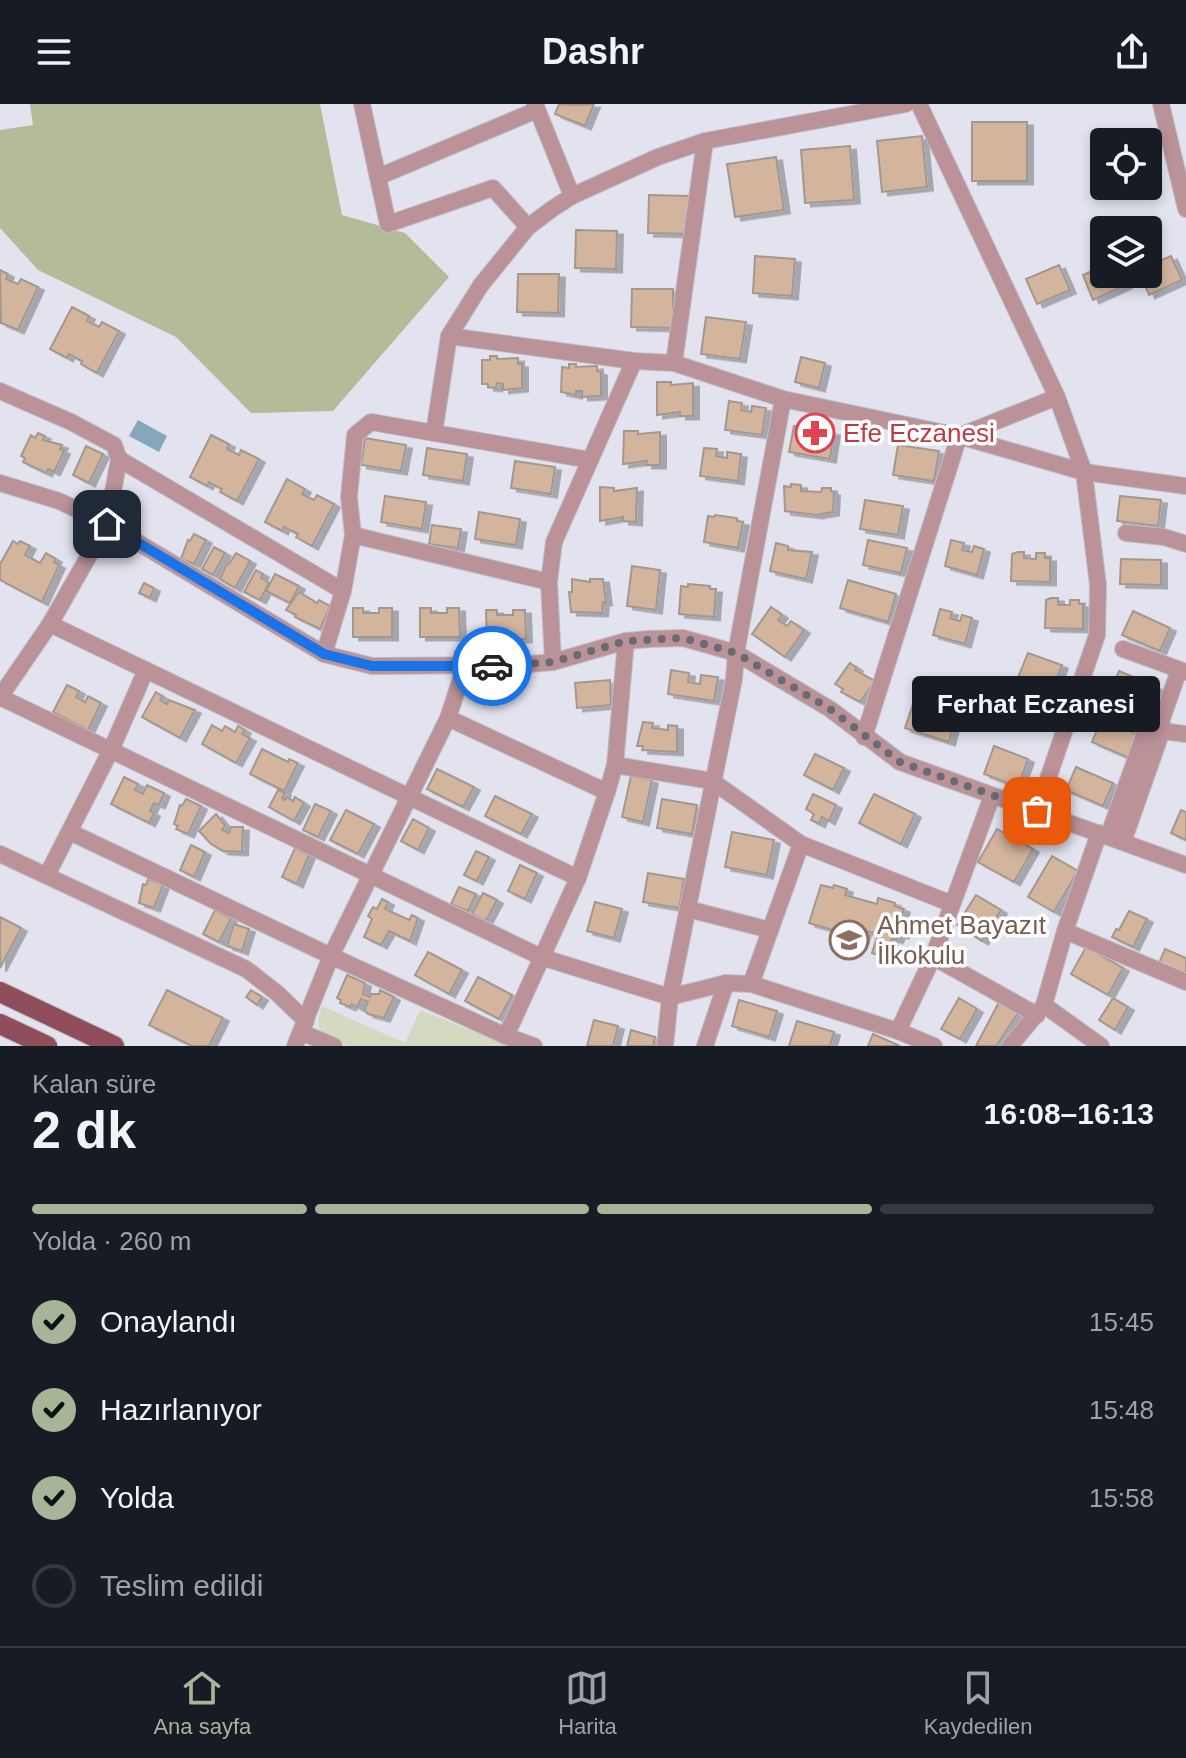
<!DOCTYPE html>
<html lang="tr">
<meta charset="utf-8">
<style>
body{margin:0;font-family:Arial,sans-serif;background:#242831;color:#f1f3f6;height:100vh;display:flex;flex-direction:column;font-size:30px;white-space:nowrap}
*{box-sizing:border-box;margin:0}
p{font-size:26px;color:#9ea1a6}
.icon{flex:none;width:44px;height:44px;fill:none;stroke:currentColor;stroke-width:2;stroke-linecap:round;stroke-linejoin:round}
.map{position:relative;height:942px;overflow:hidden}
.details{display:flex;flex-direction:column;background:#171b24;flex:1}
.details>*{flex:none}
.fabs{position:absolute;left:1090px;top:24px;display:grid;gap:16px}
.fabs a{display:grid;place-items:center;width:72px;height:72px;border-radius:8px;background:#171b24;box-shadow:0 4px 12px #0003;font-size:40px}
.pin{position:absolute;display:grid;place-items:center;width:68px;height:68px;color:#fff;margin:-34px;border-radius:16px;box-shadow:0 4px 12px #0006}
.courier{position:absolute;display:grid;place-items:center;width:80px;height:80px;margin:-40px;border:6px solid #1a73e8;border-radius:50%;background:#fff;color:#222;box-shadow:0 2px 10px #0007}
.bubble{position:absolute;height:56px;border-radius:8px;background:#171b24;box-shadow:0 4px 12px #0003;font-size:26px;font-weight:700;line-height:56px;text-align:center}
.summary em{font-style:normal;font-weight:700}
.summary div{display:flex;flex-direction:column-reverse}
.summary{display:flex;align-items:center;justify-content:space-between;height:136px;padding:0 32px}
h1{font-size:52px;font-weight:700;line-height:60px}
.bar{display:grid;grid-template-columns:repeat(4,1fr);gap:12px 8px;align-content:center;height:96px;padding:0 32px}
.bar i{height:10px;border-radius:6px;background:#363941}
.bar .active{background:#a4b598}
.bar p{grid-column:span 4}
ol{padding:0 32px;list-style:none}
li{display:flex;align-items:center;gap:24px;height:88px}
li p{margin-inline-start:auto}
li .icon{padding:8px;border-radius:50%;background:#a4b598;color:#111;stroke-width:4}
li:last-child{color:#9ea1a6}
li i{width:44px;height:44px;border:4px solid #363941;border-radius:50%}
header{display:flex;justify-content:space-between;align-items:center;height:104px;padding:0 32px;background:#171b24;font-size:36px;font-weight:700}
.dock{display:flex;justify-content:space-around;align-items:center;height:112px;border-top:2px solid #363941;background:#171b24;font-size:22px;color:#9ea1a6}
.dock a{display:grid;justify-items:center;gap:4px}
.dock .active{color:#a4b598}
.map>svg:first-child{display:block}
.green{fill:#d4d9c2}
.forest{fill:#b4bb99}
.water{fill:#85a7bc}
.building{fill:#d3b49d;stroke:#a29890;stroke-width:2;filter:url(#shadow)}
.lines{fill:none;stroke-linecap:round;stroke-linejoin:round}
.minor-casing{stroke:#bebec8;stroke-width:18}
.major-casing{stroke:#bebec8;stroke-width:22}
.minor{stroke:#ba9298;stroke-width:16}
.major{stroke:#904d5a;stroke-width:20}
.done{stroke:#6a6a72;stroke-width:8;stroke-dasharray:0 14.4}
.route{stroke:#1a73e8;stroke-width:10}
.labels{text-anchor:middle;stroke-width:7;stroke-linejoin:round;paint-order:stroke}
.health-label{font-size:26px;fill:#be3a42;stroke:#fff;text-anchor:start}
.education-label{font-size:26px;fill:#785e54;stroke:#fff;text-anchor:start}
</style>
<header><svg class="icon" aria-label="menu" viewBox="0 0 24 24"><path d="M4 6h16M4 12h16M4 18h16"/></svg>Dashr<svg class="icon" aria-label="share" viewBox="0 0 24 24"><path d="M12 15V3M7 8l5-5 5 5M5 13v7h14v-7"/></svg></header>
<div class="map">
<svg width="1186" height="942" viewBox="0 0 1186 942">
<defs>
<filter id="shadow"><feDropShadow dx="6" dy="3.5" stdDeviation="0" flood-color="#0004"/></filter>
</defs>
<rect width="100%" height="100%" fill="#e3e3ef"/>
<path class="green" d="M322,902L405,939L420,906L511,942H349C324,934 312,930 322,902Z"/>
<path class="forest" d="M30,0H320L342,111L405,129L449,173L333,307L251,309L176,233L38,166L0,124V26L33,21Z"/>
<path class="water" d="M138,316L167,332L159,348L129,332Z"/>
<g class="building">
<path d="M559,0L574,1L594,0L585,22L555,10Z"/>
<rect x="972" y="18" width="55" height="59"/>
<path d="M922,32L927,83L882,88L877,37Z"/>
<path d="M850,42L854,96L805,99L801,46Z"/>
<path d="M776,53L784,106L735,113L727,60Z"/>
<path d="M649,91L690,92L689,130L648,129Z"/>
<path d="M576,126L617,127L616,165L575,164Z"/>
<path d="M755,152L795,155L792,192L753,189Z"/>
<path d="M1171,152L1182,176L1149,191L1140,170H1148V162Z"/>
<path d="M1059,161L1070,186L1037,200L1026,175Z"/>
<path d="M1104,162V170H1121L1126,181L1093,196L1083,171Z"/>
<path d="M0,166L8,170L6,175L18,180L21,175L38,183L18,226L1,219Z"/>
<path d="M518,170H559L558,209L517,208Z"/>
<path d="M632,185H673V224L631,223Z"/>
<path d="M72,203L89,212L87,217L99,223L102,218L119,227L97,269L81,260L82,257L69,250L67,254L50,245Z"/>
<path d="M706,213L746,218L740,255L701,250Z"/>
<path d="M490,252H497V255L518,254V260H522V284L503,286V280L497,279L496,284L488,283V280H482V256H490Z"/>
<path d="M801,253L825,259L819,284L795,278Z"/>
<path d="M569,260H576V263L597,262V267L601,268V292L582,293V287H576V291L561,288L562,263L569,264Z"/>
<path d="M657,278H671V281L693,279V312H680V308L657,311Z"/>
<path d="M729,297L742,299L741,306L751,308L752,302L766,304L762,331L725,326Z"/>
<path d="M794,322L834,328L830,355L789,348Z"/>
<path d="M624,327H638V330L660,328V361H646L647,357L623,360Z"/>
<path d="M38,329L45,332L43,336L62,341L60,345L64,347L54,368L48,365L46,369L23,358L25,354L21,352L31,331L35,334Z"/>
<path d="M211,331L229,340L227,345L239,351L241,346L259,355L237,397L220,388L222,385L209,378L207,382L190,373Z"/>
<path d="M365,334L406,341L401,367L361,361Z"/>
<path d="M898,341L939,347L934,377L893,371Z"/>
<path d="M86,342L103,350L89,379L73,371Z"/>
<path d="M427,344L467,350L463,377L423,371Z"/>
<path d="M704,344L717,345L716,352L727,354V348L741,350L738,377L700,372Z"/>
<path d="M515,357L555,363L551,390L511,384Z"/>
<path d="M287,375L305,385L302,390L314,396L317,391L334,400L312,442L296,433L298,430L284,423L282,427L265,418Z"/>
<path d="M791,380L801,381V387L821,388L822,384H831V387L834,388L833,408L816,411L785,407L784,382L791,383Z"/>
<path d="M600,383L614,384V387L637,384L636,418L623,417V413L600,417Z"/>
<path d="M385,392L426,398L422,425L381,418Z"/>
<path d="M1120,392L1161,396L1158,422L1117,417Z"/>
<path d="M865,396L903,402L898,431L860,425Z"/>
<path d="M479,408L520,415L516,441L475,435Z"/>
<path d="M715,411L737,414V417L743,418L738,444L704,438L708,412L714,413Z"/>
<path d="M432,421L461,425L458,444L429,440Z"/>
<path d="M194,430L206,436L194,460L181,455L188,436L190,437Z"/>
<path d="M868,436L907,444L901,469L863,461Z"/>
<path d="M951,436L964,439L962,446L972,448L974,442L984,445L977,471L945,462Z"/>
<path d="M13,437L18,440L20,437L30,442L25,451L40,459L46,449L56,455L54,458L59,461L42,498L0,476V460Z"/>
<path d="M776,439L788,442V446L812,448L806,475L770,467Z"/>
<path d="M214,443L225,449L213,471L202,465Z"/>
<path d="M1018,448H1024V454L1036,455V449H1045V454H1050V478L1011,477L1012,450Z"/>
<path d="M236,449L250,457L235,484L220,475L227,459L229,460Z"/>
<path d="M1121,455L1161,456V481L1120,480Z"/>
<path d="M632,462L660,466L656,506L627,502Z"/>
<path d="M256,466L263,470L261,474L269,479L260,496L244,488Z"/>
<path d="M275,470L299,482L290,499L266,487Z"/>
<path d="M572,475L590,478V475H603L606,498H603L602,509L571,508L569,488H572Z"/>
<path d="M848,476L896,490L888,518L840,504Z"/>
<path d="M144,479L154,484L150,494L139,489Z"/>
<path d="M688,480L710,482V485H716L714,513L679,510L681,482L688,483Z"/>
<path d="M299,488L317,499L319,496L330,502L320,525L295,513L296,511L286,506Z"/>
<path d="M1051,494H1058V501H1070V496H1079V500H1083V525L1045,524L1046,496Z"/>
<path d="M771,503L782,511L778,516L787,522L791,517L804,526L785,553L752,530Z"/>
<path d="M353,504H363V509H379V504H392V533H353Z"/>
<path d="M420,504H431V509H447V504H459L460,533H420Z"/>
<path d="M940,505L952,508L950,514L960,517L962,511L972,514L965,540L933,531Z"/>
<path d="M486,506H497V511H513V506H525L526,535H487Z"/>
<path d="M1133,507L1170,524L1160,547L1122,531Z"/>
<path d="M1028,549L1062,561L1051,589L1017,576Z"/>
<path d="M850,559L857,564L855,566L875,577L860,598L841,588L843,585L835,580Z"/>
<path d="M671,566L689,569L688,578L700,580L701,571L718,573L714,597L668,590Z"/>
<path d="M1119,567L1157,583L1146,606L1109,590Z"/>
<path d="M610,576L611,601L577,604L575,579Z"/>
<path d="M67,581L79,587L76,593L85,598L88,592L101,599L88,626L53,608Z"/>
<path d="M928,583L956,592L955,595L960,597L949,638L905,624L916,591L919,592L921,584L927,586Z"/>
<path d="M977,583L1011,596L1000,623L966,611Z"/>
<path d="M156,588L162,592L160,596L167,600L169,596L195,606L180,634L142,613Z"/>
<path d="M1102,614L1139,631L1129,654L1092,638Z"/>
<path d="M643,618L653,619L652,624L668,626V621L677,622V648L642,646L643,642H637Z"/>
<path d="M212,621L222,627L225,622L235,628L238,622L245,626L242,630L250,634L236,659L202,640Z"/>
<path d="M994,642L1028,655L1018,683L984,670Z"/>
<path d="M262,645L288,658L289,655L298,659L284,687L250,670Z"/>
<path d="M815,650L844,664L833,686L804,671Z"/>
<path d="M1076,663L1113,679L1103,702L1066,686Z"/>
<path d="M437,665L474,683L463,703L427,685Z"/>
<path d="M631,672L652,676L643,718L622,713Z"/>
<path d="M124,673L138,680L135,686L143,690L147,681L164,689L159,701L154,699L150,707L154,709L149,719L111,700Z"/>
<path d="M278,686L285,689L282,694L285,696L287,693L293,697L295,693L304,699L294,717L269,703Z"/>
<path d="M813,690L836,701L829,717L822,713L819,720L811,716L814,710L806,705Z"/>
<path d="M874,690L915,710L901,740L859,719Z"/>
<path d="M495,692L532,710L521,730L485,712Z"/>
<path d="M186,695L201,702L188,730L176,725L178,722L174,720L180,701L182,702Z"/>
<path d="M662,695L697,701L692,730L657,724Z"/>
<path d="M315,700L331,707L318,733L303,726Z"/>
<path d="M346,706L374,720L358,750L330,736Z"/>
<path d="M1181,706L1186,708V736L1171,729Z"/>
<path d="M216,710L225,721L222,726L229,729L231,723H243L242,748L223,747L211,740L199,727Z"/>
<path d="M413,715L429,724L418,746L401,737Z"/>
<path d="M997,725L1033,745L1014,778L978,758Z"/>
<path d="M732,728L774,736L767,771L725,763Z"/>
<path d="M191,741L205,748L194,773L180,766Z"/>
<path d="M295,744L309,751L297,780L282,773Z"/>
<path d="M476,747L489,753L477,777L464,771Z"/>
<path d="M1052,752L1078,767L1054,808L1028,793Z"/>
<path d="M520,761L537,769L525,795L508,787Z"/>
<path d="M648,769L684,775L679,804L643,798Z"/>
<path d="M148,775L163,781L154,804L139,799L143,780L146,781Z"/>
<path d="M821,781L833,784L834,781L847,785L845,791L877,800L878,794L895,799L894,802L904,805L899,821L905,822L903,831L899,830L897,836L892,834L887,850L879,847L877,851L872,849L878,830L865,827L863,835L809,819Z"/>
<path d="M459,783L476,790L468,807L451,800Z"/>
<path d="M483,789L497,796L486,817L472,810Z"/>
<path d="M976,791L1001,806L982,837L957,821Z"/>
<path d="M382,795L388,798L385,805L409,816L412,811L418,814L410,837L389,827L381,841L364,833L372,815L368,812L373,803L377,805Z"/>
<path d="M595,798L622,805L614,834L587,827Z"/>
<path d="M215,806L231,814L219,838L203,830Z"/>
<path d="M1129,807L1147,815L1133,843L1112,833L1116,825L1119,826Z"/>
<path d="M0,813L21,824L0,864Z"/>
<path d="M234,820L249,825L242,847L227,842Z"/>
<path d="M1086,843L1123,864L1108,891L1071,870Z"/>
<path d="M1165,845L1186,854V871L1159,859Z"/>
<path d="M428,848L462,866L449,890L415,871Z"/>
<path d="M347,871L365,879L363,890L370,893L371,890H379L380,886L394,893L384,914L368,910L364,906L368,898L361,895L357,903L352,900L350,903L340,899L341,896L337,894Z"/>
<path d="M478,873L512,891L499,915L465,897Z"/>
<path d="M167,886L223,914L209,942H192L149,921Z"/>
<path d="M251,886L262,893L257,901L246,893Z"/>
<path d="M959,894L977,905L960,935L941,925Z"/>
<path d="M1113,894L1128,903L1115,926L1099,916Z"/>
<path d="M739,896L777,907L769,933L732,922Z"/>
<path d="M999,898L1018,909L996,942H976Z"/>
<path d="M594,916L618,922L613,942H587Z"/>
<path d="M797,917L834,928L830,942H789Z"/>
<path d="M631,926L655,933L653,942H627Z"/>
<path d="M873,930L900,942H868Z"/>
</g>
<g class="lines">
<g class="minor-casing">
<g id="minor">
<path d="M362,0L388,120L493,84L528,123"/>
<path d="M535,0L572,92"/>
<path d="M919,0L1057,293L1084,368L1098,481L1097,531L1037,707"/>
<path d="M1161,0L1186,105"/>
<path d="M378,73L537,6"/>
<path d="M449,232L634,257L674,259L783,295L959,332L1084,368L1186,382"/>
<path d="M674,259L705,37"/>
<path d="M0,287L71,318L114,341L119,355L107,420L50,520L0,593"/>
<path d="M434,329L449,232L481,181L528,123L552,105L572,92L658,53L705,37L906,0"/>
<path d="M119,355L343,487"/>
<path d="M0,379L59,397L107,420L324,550L372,562L519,561L553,558L626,537L650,535L683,534L736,549L830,605L900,658L1186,761"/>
<path d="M1126,429L1164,433L1186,440"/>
<path d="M353,431L549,478"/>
<path d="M50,520L578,774"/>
<path d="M1123,545L1186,568"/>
<path d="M324,550L343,487L353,431L349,393L355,331L371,318L590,356"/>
<path d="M553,558L549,478L554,438L634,257"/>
<path d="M0,593L541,853L670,893L726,879L751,880L898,927L934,942"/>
<path d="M1091,603L1147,623"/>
<path d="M448,614L607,688"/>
<path d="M1161,618L1179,566"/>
<path d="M1162,627L1186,630"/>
<path d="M864,633L959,332L1057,293"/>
<path d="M615,661L712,677L801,740L952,800"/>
<path d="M70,728L331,852L506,932"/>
<path d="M1108,733L1147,623L1156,617L1162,621V627L1123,738"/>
<path d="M0,750L246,865L277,889L306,917"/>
<path d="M47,771L111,646L146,566"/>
<path d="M688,805L770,826"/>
<path d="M1065,827L1186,878"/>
<path d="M933,853L1037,911"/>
<path d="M751,880L801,740"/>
<path d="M1044,901L1101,942"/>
<path d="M898,927L933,853L992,692"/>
<path d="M301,928L334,942"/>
<path d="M295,942L331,852L448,614L465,562"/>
<path d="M534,942L506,932L578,774L607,688L615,661L626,537"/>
<path d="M665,942L670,893L734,575L736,549L783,295"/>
<path d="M705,942L726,879"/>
<path d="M1010,942L1044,901L1065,827L1099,729"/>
</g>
</g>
<g class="major-casing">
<g id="major">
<path d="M0,888L114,942"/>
<path d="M0,920L47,942"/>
</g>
</g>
<use href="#minor" class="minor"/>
<use href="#major" class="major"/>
</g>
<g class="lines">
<path class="done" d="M492,562L553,558L626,537L683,534L736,549L830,605L900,658L1037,707"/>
<path class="route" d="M107,420L324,550L372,562H492"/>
</g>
<defs>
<g id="pharmacy-ring" transform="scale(2)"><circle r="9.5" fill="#fff" stroke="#e0444e" stroke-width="1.5"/><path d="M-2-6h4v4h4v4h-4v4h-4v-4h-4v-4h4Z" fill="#e0444e"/></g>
<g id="school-ring" transform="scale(2)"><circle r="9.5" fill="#fff" stroke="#8d6e63" stroke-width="1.5"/><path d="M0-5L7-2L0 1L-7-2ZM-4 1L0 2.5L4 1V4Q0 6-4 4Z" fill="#8d6e63"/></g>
</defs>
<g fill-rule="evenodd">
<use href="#pharmacy-ring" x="815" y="329"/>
<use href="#school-ring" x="849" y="836"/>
</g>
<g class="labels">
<g class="health-label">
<text x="843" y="338">Efe Eczanesi</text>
</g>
<g class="education-label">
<text x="877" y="830">Ahmet Bayazıt<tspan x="877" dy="30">İlkokulu</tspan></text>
</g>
</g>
</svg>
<div class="fabs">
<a><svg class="icon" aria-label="locate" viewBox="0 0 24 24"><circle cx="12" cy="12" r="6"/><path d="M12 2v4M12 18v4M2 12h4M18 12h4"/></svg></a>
<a><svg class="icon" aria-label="layers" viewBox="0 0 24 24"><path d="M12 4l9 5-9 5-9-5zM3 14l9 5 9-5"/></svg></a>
</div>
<div class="pin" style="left:1037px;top:707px;background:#ea580c"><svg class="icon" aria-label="bag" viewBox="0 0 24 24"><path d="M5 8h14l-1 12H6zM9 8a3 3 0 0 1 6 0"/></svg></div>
<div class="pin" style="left:107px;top:420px;background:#1f2937"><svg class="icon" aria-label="home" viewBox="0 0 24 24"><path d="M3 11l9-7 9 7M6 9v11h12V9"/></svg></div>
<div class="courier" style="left:492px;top:562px"><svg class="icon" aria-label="car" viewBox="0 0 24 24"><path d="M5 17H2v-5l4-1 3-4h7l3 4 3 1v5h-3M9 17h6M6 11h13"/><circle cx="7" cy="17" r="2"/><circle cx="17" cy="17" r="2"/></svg></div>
<div class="bubble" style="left:912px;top:572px;width:248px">Ferhat Eczanesi</div>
</div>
<section class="details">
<div class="summary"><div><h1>2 dk</h1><p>Kalan süre</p></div><em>16:08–16:13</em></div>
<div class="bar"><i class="active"></i><i class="active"></i><i class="active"></i><i></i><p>Yolda · 260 m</p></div>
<ol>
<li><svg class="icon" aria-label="check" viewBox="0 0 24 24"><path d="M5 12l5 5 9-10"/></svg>Onaylandı<p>15:45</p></li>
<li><svg class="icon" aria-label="check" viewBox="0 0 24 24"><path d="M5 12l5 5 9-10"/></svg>Hazırlanıyor<p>15:48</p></li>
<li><svg class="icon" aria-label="check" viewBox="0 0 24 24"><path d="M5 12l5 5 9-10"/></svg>Yolda<p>15:58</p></li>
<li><i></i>Teslim edildi</li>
</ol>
</section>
<nav class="dock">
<a class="active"><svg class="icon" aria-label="home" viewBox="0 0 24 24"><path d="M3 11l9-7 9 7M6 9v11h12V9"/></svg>Ana sayfa</a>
<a><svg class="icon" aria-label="map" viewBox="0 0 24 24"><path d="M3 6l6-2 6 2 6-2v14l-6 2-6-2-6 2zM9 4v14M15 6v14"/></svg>Harita</a>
<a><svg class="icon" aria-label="saved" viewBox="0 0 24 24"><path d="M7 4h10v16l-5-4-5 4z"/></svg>Kaydedilen</a>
</nav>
